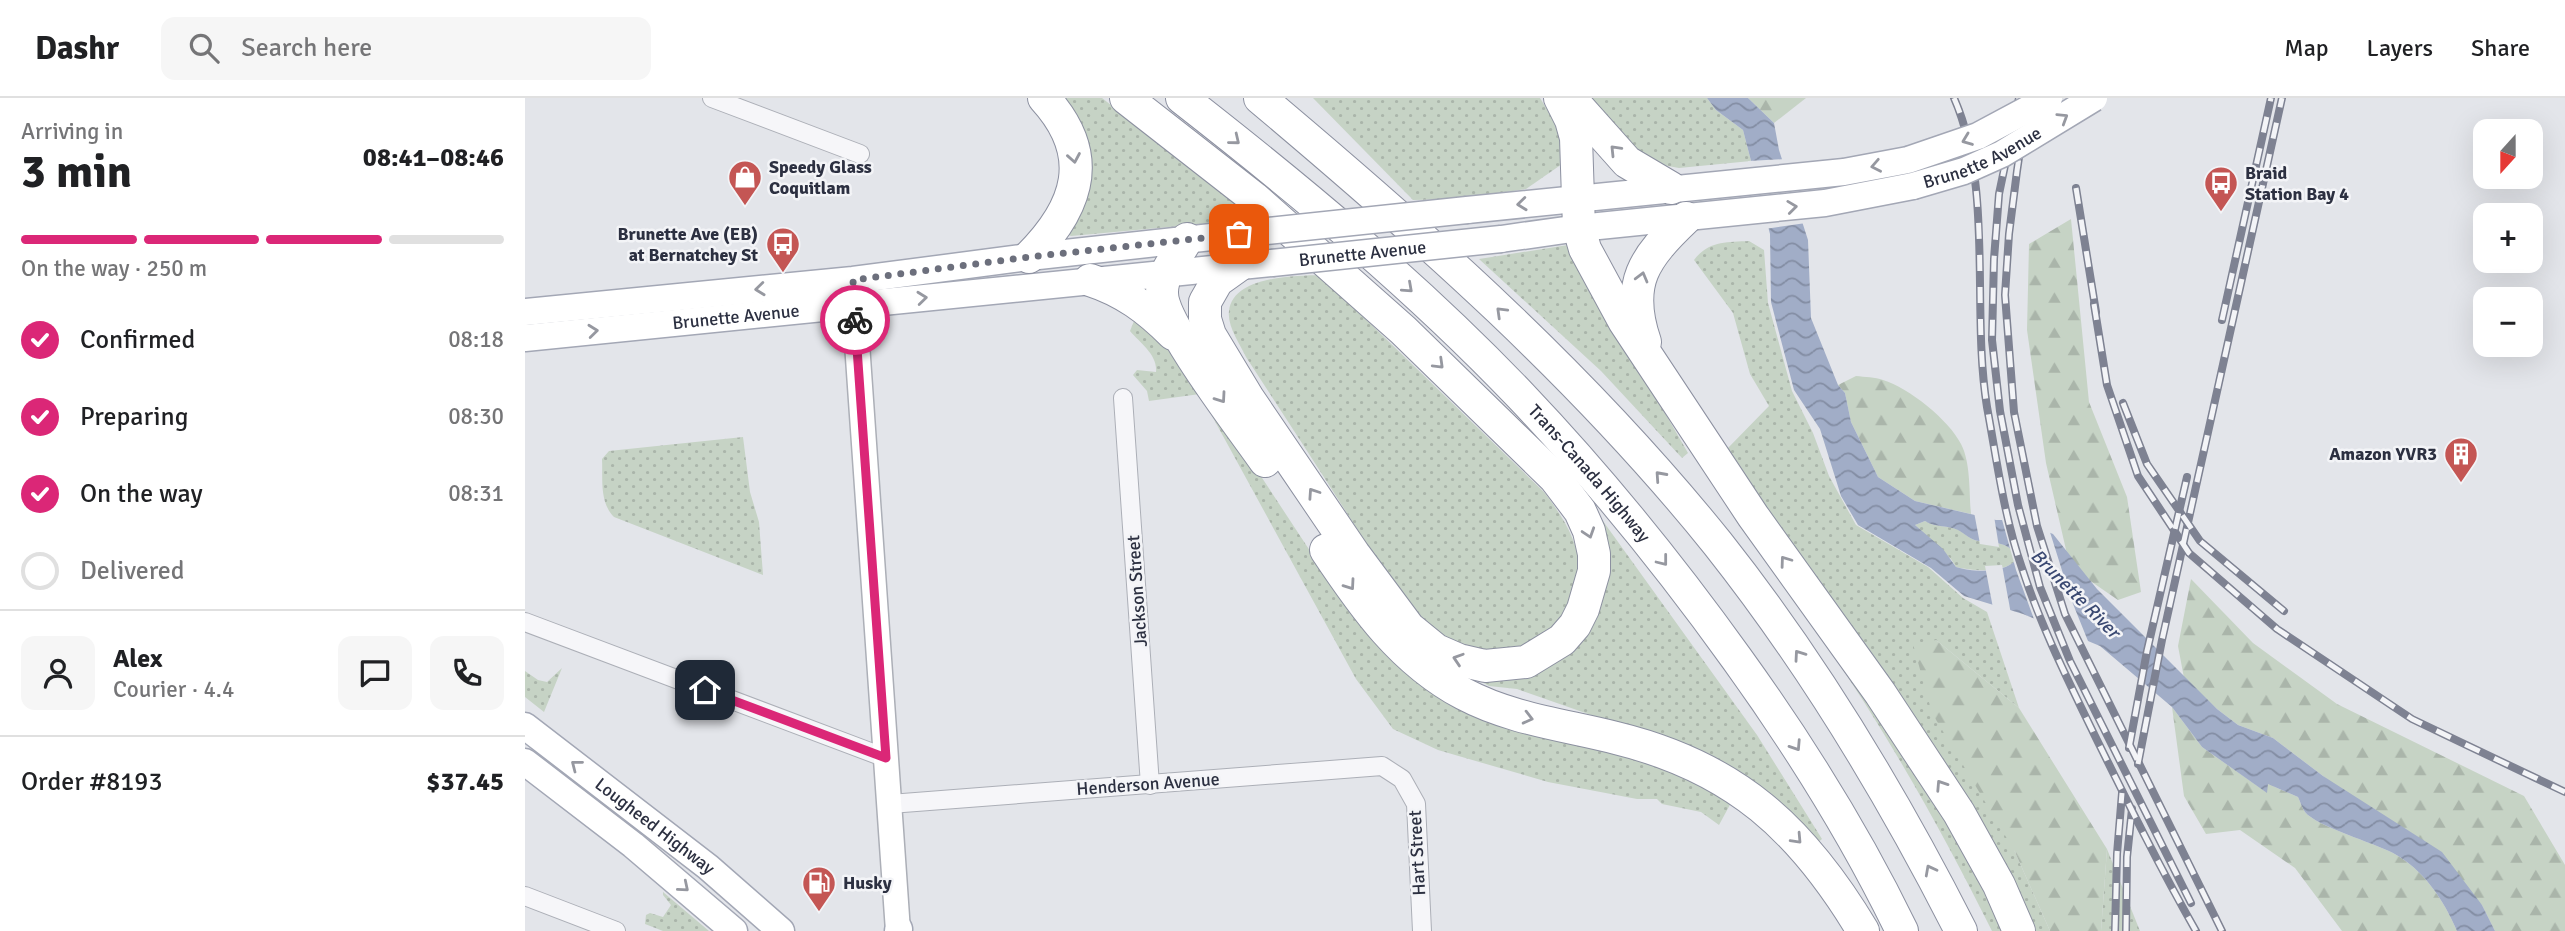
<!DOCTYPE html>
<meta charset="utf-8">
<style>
body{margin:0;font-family:Signika,sans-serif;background:#f6f6f6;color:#202124;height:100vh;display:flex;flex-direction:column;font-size:26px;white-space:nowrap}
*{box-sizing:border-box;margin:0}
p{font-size:23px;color:#757577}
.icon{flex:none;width:38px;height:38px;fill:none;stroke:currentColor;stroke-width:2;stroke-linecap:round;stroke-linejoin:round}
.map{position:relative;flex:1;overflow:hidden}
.sheet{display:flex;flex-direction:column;background:#fff;width:525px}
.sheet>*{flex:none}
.needle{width:46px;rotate:201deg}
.controls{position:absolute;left:1948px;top:21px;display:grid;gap:14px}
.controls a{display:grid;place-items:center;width:70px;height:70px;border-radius:14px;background:#fff;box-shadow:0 7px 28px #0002;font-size:35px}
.pin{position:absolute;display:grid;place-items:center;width:60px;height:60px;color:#fff;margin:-30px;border-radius:14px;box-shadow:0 4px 10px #0006}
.courier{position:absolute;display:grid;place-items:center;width:70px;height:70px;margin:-35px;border:5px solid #db2777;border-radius:50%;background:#fff;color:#222;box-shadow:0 2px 9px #0007}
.overview em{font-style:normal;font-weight:700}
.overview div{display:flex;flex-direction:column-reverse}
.overview{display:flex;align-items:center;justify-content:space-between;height:119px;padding:0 21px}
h1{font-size:46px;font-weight:700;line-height:52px}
.bar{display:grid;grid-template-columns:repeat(4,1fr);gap:10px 7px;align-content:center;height:84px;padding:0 21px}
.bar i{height:9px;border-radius:5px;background:#e0e0e0}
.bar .active{background:#db2777}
.bar p{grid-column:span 4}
.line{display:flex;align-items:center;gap:18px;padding:0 21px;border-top:2px solid #e0e0e0}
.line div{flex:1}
.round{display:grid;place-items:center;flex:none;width:74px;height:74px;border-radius:14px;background:#f6f6f6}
ol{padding:0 21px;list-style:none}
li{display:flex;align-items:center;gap:21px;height:77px}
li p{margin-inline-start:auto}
li .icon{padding:7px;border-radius:50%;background:#db2777;color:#fff;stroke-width:4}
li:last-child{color:#757577}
li i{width:38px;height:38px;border:4px solid #e0e0e0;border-radius:50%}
header{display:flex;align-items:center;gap:42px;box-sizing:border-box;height:98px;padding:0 35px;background:#fff;border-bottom:2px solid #e0e0e0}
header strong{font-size:33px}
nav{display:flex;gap:38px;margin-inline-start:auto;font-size:24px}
.search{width:490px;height:63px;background:#f6f6f6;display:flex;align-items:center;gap:18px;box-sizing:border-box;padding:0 24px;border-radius:14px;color:#757577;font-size:26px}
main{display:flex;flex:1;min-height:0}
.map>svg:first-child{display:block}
.grass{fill:url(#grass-dots)}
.forest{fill:url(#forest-firs)}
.water{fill:url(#water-waves);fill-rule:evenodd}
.pier{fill:#e3e5ea}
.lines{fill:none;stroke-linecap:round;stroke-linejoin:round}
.street-casing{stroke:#acafb7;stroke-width:20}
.secondary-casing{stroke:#acafb7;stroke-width:27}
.primary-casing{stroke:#a3a7b5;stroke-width:29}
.highway-casing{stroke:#8c90a0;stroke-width:34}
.street{stroke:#f6f6f9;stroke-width:18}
.secondary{stroke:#fff;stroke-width:24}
.primary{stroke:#fff;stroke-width:26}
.highway{stroke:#fff;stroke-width:32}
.rail-casing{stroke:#7e8292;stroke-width:8}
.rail{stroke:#f3f4f7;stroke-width:5;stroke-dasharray:16;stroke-linecap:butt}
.primary-bridge-casing{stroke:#a3a7b5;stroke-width:29;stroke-linecap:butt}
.primary-bridge{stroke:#fff;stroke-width:26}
.oneway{stroke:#9698a0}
.done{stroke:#6c6f7c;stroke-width:7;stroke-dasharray:0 12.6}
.route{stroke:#db2777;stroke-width:9}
.labels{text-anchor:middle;stroke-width:5;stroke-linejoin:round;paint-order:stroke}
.street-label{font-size:18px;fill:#2c3041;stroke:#f3f4f7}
.poi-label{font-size:18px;font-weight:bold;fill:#2c3041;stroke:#f3f4f7;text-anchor:start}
.water-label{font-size:19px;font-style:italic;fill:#3a4972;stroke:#f3f4f7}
</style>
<header>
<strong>Dashr</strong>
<div class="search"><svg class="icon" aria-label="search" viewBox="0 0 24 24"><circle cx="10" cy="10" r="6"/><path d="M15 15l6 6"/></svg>Search here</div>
<nav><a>Map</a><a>Layers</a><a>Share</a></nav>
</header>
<main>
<section class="sheet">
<div class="overview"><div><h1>3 min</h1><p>Arriving in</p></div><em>08:41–08:46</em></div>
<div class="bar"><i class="active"></i><i class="active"></i><i class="active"></i><i></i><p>On the way · 250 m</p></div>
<ol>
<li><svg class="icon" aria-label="check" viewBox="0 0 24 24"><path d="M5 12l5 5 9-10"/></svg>Confirmed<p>08:18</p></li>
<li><svg class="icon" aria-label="check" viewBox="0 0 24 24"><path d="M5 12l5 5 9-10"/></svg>Preparing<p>08:30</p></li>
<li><svg class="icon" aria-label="check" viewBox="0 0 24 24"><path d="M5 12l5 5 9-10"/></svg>On the way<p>08:31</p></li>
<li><i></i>Delivered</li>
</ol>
<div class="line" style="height:126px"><a class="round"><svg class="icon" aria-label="person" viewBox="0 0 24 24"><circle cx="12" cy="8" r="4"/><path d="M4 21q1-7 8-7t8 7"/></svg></a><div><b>Alex</b><p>Courier · 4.4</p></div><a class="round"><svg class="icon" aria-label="chat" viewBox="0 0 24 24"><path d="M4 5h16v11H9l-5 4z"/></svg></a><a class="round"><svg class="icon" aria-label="phone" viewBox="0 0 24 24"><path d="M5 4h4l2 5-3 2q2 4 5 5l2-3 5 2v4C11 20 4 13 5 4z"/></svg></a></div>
<div class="line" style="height:91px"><div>Order #8193</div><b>$37.45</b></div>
</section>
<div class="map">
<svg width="2040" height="833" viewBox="0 0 2040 833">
<defs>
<pattern id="grass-dots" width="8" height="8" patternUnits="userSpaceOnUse" patternTransform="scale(1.75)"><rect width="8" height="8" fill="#c6d3c5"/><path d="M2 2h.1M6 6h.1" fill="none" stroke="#aab5aa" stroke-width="1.8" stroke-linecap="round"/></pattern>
<pattern id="forest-firs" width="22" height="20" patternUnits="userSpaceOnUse" patternTransform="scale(1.75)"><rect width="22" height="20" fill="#c6d3c5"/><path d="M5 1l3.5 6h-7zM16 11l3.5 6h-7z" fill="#aab5aa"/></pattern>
<pattern id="water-waves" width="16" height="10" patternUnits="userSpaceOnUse" patternTransform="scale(1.75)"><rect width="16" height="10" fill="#a1adc7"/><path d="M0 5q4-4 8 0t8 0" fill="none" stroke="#838da3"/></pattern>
</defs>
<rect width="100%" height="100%" fill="#e3e5ea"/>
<g class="grass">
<path d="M533,0H577L731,121L546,138L541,136L553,121L559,104Z"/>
<path d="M788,0H1015L1033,29L1040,64L1001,91L934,101L888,102Z"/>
<path d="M1065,0H1182L1191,12L1218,32L1226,63L1154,70L1132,66L1117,59Z"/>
<path d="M1224,143L1239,152L1243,205L1267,293L1288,335L1304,378L1331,427L1403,469L1438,500L1462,514L1494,610L1411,542L1490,754L1525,833H1511L1487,780L1281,467L1202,351L1244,308L1225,276L1208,215L1169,162C1183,143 1202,144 1224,143Z"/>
<path d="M1043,147L1055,158L1067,198L1102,249L1163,355L1157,360L1076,273L954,161Z"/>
<path d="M795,177L1019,394C1039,420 1059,451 1054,486C1046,528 1006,553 965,555C957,555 947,550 940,548C933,545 926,544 920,540C878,511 853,462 825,420C791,366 756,313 721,259C715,246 702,228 704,213C708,178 769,178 795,177Z"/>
<path d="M609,223L649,257L718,351L791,462L870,563L1131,665L1207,703L1194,727L1176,714L1137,706L1132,701H1112L1023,684L913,652L868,631L831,581L675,296L624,303L622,293L608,277L612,272L631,274C633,257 615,245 605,233Z"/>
<path d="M218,339L225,394L234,424L238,477L89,419C74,404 78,380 77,361L84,353Z"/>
<path d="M1070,412L1232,637L1297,741L1291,746L1146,645L992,591L964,588L948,579H989L1081,462Z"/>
<path d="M1400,423C1411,430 1423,427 1434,432C1440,436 1446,442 1454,443C1468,445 1488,443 1491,462C1478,476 1448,473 1431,469L1426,461L1390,427Z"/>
<path d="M1304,541L1412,698L1484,833H1467C1417,733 1363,636 1299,544Z"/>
<path d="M37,570L19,614L0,599V573L13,582L22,584Z"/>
<path d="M1582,751L1615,833H1576Z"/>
<path d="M138,794L184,833H138L120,826L121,817L125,815L138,819L146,807L138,797Z"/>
</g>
<g class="forest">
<path d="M1223,0H1281L1249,25Z"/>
<path d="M1546,121L1564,304L1602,399L1616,494L1593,502L1545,469L1521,365L1502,232L1504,146Z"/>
<path d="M1331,278C1340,279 1350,279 1358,282C1384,290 1424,322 1436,346C1446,365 1444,395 1446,416L1390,403L1353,379L1326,324L1320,295L1313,287Z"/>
<path d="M1666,481L1728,545L1812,606L1999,698L2040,767V833H1970L1957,807L1798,678L1748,640L1713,627L1692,611L1659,580L1653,548Z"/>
<path d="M1411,542L1494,610L1582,751L1576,833H1525L1490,754L1407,615L1388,546Z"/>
<path d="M1647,609L1677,649L1741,694L1743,686L1773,699C1775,703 1777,710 1780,714C1791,728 1849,745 1868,755C1898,771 1919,802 1932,833H1817L1770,770L1715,732L1681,736L1659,698Z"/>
</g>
<path class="water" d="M1182,0H1223L1249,25L1254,52L1283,142L1286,220L1313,287L1320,295L1326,324L1353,379L1390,403L1471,422H1494L1528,436L1572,491L1692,611L1713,627L1748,640L1798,678L1917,754L1957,807L1970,833H1932C1919,802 1898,771 1868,755C1849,745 1791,728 1780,714C1777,710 1775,703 1773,699L1743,686L1742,695L1677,649L1647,609L1575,548L1498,516L1439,498L1406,470L1333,427L1316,398L1295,331L1269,292L1246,204L1245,136L1218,32L1191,12ZM1400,423C1411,430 1423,427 1433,432C1440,436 1446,442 1454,443C1468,445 1488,443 1491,462C1478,476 1448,474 1431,469L1418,451L1390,427Z"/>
<g class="pier">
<path d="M1260,61L1281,125L1240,131L1223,63Z"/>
<path d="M1449,414L1469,418L1474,449L1455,446Z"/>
<path d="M1476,418L1495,419L1524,431L1546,501L1565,548L1510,524L1491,472Z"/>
<path d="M1477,467L1486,516L1468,510L1460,468Z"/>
</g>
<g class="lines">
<g class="street-casing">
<g id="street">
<path d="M187,0L335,56"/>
<path d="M598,300L625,687"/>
<path d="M0,524L361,660"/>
<path d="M365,706L857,668L877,681L891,706L897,833"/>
<path d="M0,798L91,833"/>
</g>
</g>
<g class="secondary-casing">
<path id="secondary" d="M328,188L373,833"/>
</g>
<g class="primary-casing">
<g id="primary">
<path d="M942,112L1319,74L1383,62"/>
<path d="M976,141L1054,130L1300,105L1388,88"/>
<path d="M0,214L328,182L504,159L714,136"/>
<path id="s1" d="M0,240L747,165"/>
<path id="s2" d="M0,628L183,769L256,833"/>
<path d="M0,664L108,747L209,833"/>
<path d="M373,833L374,831"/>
</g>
</g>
<g class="highway-casing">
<g id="highway">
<path d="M601,0L729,100L878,232L1030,380L1055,413L1064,433L1069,456V473L1058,511L1050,527L1037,542L1001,564L960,568L934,562L911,552L884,530L829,456L723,300L685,237L680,221V204L692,183L713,168"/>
<path id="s3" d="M657,0C775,92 892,189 996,298C1075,381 1146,469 1212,561C1274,647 1331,738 1377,833"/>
<path d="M735,0C898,137 1059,279 1193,446C1288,566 1367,697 1436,833"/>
<path d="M1035,0L1046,22L1051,40L1054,130L1060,151L1099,223L1228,418L1355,595L1434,715L1474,787L1494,833"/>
<path d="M1045,0L1102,64L1146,90"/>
<path d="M662,141C653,157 637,175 637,194C636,226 718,331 740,363"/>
<path d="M504,159C554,109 571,57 519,0"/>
<path d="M565,182C599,193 623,211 648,236"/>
<path d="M1120,244C1100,185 1119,160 1161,120"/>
<path d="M801,452C839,509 877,563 939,596C986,621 1040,627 1091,640C1210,669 1277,731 1338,833"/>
</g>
</g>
<use href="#street" class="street"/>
<use href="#secondary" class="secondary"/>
<use href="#primary" class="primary"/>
<use href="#highway" class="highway"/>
<g class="rail-casing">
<g id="rail">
<path d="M1429,0C1469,91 1446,211 1462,309C1472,363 1479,419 1497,470C1516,529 1544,584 1571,640C1603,705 1635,770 1671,833"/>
<path d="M1494,0L1474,96L1469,161L1467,242L1475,313L1493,407L1515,489L1545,563L1666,805"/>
<path d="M1508,0L1497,39L1492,73L1484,136L1480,197L1489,314L1512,428L1540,516L1697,833"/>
<path d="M1551,90L1571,214"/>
<path d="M1569,206L1582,287L1613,378L1664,455L1752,531L1887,621L2040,694"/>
<path d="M1697,222L1746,0"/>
<path d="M1598,305L1622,366L1675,443L1759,513"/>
<path d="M1604,650L1622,553L1662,379"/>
<path d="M1613,666L1637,542L1757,0"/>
<path d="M1590,833L1592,756L1597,695"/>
<path d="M1601,833L1602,759L1607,711"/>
</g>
</g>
<use href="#rail" class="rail"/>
<g class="primary-bridge-casing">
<g id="primary-bridge">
<path d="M1383,62L1453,38L1524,0"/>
<path id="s4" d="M1388,88L1439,73L1477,56L1569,0"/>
<path d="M714,136L942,112"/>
<path id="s5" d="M747,165L976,141"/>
</g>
</g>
<use href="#primary-bridge" class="primary-bridge"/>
</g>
<defs><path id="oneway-chevron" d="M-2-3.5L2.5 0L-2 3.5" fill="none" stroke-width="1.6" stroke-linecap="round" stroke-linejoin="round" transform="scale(1.75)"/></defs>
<g class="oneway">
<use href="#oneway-chevron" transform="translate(1538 20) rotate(-32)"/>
<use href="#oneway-chevron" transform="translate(710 42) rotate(39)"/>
<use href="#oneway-chevron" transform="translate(1442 42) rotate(159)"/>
<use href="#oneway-chevron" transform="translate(1090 52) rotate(-134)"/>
<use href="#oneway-chevron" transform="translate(549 60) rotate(80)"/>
<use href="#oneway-chevron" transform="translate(1351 68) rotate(169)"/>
<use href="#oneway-chevron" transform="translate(997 106) rotate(174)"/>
<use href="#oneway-chevron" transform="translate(1267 109) rotate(-7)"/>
<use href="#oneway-chevron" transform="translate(1117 179) rotate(-75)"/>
<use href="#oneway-chevron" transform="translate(883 190) rotate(42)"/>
<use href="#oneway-chevron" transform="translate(235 191) rotate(174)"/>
<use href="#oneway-chevron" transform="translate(397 200) rotate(-6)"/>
<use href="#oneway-chevron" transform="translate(976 214) rotate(-136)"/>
<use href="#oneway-chevron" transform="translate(68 233) rotate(-6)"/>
<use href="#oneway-chevron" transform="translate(914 266) rotate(44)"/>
<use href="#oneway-chevron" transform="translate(696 300) rotate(55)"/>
<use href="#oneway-chevron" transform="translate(1135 378) rotate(-132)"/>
<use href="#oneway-chevron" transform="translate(788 395) rotate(-124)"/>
<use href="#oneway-chevron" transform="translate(1064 435) rotate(72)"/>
<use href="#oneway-chevron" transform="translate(1138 463) rotate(52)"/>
<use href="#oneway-chevron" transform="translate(1260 463) rotate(-126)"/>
<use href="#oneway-chevron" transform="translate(825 487) rotate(55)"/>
<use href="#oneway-chevron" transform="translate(1274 557) rotate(-125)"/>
<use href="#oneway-chevron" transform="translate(933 561) rotate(-162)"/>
<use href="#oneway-chevron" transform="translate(1003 620) rotate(14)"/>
<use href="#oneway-chevron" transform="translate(1271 648) rotate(57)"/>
<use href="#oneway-chevron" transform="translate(51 667) rotate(-142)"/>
<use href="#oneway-chevron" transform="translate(1416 687) rotate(-123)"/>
<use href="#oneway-chevron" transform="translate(1272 741) rotate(47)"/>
<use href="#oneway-chevron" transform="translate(1405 772) rotate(-118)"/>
<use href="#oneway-chevron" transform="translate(159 789) rotate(40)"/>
</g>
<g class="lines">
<path class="done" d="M330,222L328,182L504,159L714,136"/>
<path class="route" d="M180,592L361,660L330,222"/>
</g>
<defs>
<g id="shop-pin" transform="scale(1.75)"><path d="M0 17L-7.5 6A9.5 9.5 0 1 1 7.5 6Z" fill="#c45654" stroke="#f3f4f7"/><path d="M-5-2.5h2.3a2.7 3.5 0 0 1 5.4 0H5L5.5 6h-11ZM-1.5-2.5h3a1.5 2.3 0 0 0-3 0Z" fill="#fff"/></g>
<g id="bus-pin" transform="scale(1.75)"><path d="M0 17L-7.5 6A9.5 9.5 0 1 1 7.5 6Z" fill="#c45654" stroke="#f3f4f7"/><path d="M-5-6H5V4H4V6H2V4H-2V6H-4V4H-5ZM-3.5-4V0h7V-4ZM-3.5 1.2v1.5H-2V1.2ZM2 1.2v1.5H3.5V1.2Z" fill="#fff"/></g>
<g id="building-pin" transform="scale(1.75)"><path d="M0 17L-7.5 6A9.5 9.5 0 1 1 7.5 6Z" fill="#c45654" stroke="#f3f4f7"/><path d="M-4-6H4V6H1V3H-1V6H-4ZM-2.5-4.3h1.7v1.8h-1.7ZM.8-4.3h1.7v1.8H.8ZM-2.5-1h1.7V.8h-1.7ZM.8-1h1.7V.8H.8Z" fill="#fff"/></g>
<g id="fuel-pin" transform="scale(1.75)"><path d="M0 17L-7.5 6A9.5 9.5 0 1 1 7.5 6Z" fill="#c45654" stroke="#f3f4f7"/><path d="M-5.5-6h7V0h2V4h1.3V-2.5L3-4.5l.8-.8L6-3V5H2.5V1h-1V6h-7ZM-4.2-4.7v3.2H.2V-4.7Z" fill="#fff"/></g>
</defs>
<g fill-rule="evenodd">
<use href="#shop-pin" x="220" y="79"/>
<use href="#bus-pin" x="1696" y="85"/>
<use href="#bus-pin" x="258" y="146"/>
<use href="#building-pin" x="1936" y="356"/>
<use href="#fuel-pin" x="294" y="785"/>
</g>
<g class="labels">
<g class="street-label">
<text dy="6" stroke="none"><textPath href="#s4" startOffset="75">Brunette Avenue</textPath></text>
<text dy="6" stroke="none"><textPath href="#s5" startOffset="91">Brunette Avenue</textPath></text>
<text dy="6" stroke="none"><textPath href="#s1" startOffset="212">Brunette Avenue</textPath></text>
<text dy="6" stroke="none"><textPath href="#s3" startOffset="555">Trans-Canada Highway</textPath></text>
<text transform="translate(612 493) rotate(-94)" y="6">Jackson Street</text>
<text transform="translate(623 686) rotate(-4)" y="6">Henderson Avenue</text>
<text dy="6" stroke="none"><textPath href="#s2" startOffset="164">Lougheed Highway</textPath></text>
<text transform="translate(892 755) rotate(-93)" y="6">Hart Street</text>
</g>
<g class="poi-label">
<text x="244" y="75">Speedy Glass<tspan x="244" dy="21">Coquitlam</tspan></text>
<text x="1720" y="81">Braid<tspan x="1720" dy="21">Station Bay 4</tspan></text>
<text x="233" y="142" text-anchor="end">Brunette Ave (EB)<tspan x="233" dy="21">at Bernatchey St</tspan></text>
<text x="1912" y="362" text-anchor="end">Amazon YVR3</text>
<text x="318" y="791">Husky</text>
</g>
<g class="water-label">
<text transform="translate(1551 495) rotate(45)" y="7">Brunette River</text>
</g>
</g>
</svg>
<div class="controls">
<a><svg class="needle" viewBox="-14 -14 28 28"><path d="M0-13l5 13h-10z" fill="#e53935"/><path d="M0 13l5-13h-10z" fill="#757577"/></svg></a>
<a>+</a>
<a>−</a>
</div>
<div class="pin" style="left:714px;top:136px;background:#ea580c"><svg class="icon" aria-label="bag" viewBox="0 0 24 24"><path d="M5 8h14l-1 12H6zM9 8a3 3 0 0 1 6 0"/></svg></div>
<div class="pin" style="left:180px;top:592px;background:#1f2937"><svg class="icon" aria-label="home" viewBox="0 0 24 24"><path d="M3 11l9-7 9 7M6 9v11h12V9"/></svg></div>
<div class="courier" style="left:330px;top:222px"><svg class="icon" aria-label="bike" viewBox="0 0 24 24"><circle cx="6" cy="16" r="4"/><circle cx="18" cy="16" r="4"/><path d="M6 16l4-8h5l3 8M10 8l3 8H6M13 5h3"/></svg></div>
</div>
</main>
